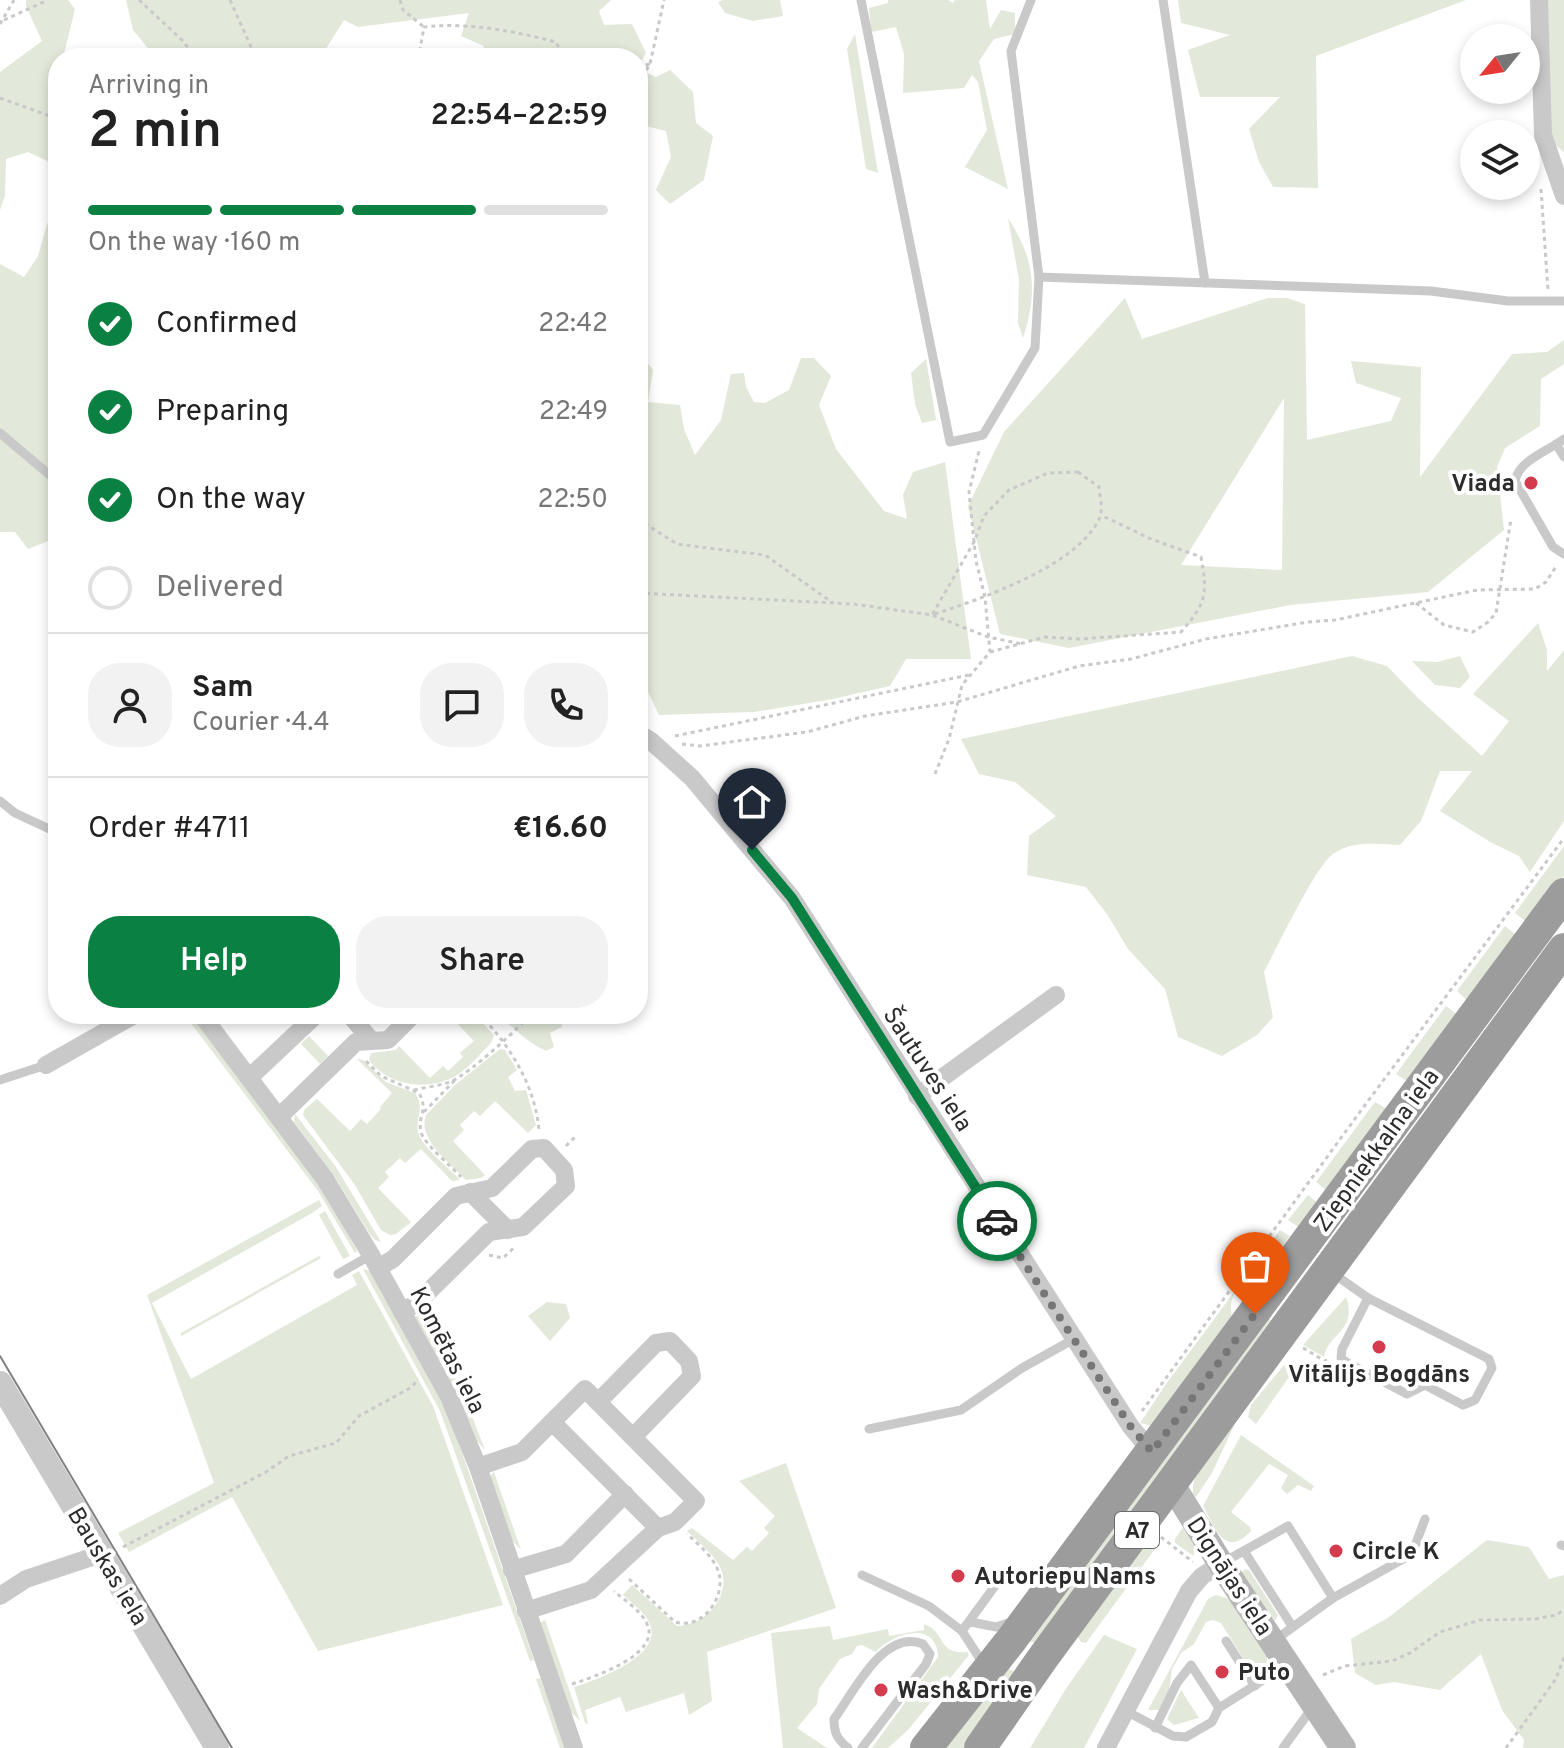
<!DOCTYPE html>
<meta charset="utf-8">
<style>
body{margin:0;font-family:Overpass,sans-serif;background:#f2f2f2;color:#222;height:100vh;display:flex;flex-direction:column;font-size:30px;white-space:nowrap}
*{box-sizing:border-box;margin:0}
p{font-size:26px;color:#767676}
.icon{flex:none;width:44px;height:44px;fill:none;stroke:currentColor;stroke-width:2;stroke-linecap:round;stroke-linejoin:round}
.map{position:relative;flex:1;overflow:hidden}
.side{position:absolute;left:48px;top:48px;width:600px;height:976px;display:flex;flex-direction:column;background:#fff;border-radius:32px;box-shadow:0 4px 12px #0003}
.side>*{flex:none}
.needle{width:52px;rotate:240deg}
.fabs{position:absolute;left:1460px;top:24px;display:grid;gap:16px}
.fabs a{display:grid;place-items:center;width:80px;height:80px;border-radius:50%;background:#fff;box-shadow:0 4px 12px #0003;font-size:40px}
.pin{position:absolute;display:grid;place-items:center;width:68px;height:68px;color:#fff;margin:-82px -34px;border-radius:50% 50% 50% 0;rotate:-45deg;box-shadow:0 0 8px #0007}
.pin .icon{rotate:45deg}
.courier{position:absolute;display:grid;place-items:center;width:80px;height:80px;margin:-40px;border:6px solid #0b8043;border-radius:50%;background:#fff;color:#222;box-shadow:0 2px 10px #0007}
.head em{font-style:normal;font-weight:600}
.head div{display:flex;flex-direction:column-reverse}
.head{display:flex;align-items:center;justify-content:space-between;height:136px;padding:0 40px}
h1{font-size:52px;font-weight:600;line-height:60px}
.bar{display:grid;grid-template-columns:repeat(4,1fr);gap:12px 8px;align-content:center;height:96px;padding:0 40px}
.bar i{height:10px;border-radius:6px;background:#e0e0e0}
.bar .active{background:#0b8043}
.bar p{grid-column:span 4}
.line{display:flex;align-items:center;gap:20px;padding:0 40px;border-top:2px solid #e0e0e0}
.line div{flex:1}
.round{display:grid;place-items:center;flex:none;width:84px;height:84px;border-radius:32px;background:#f2f2f2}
ol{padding:0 40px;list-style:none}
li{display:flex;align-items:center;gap:24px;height:88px}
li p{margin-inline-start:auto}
li .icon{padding:8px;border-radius:50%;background:#0b8043;color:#fff;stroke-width:4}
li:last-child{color:#767676}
li i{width:44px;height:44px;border:4px solid #e0e0e0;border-radius:50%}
.button{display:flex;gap:16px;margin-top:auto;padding:16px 40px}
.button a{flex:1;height:92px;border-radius:32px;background:#0b8043;color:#fff;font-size:32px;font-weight:600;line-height:92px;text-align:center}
.button a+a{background:#f2f2f2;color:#222}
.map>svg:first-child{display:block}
.green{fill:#e2e8da;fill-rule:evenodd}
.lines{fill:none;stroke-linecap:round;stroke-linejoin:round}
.path{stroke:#c9c9c9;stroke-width:3;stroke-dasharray:4 4;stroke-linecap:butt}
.service{stroke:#c9c9c9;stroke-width:9}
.minor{stroke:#c9c9c9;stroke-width:18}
.tertiary{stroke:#c9c9c9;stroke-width:24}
.secondary{stroke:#b6b6b6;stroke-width:26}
.trunk{stroke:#9c9c9c;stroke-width:32}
.tram{stroke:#818181;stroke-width:2}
.done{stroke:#767676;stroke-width:8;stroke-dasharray:0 14.4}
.route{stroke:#0b8043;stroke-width:10}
.poi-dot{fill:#d53b4e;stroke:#fff;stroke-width:3}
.labels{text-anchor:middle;stroke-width:8;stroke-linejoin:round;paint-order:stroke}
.shield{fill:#fff;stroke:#6b6b6b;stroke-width:2}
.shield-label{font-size:22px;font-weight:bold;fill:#2c2c2c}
.poi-label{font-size:24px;font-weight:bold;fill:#2c2c2c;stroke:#fff;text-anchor:start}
.street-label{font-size:24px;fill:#2c2c2c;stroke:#fff}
</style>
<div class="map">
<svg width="1564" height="1748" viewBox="0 0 1564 1748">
<rect width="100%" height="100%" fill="#fff"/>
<g class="green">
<path d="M26,0H68L75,9L63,58H58V179L47,161L28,152L6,159L5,196L0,210V72L42,41L26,6Z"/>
<path d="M126,0H611L599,11L604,25L632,24L646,53L638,67V58H481L484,46L461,36L469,13L358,27L344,20L322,55L325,58H156L133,30Z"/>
<path d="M723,0H780L783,16L753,21L725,13L718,2Z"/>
<path d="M888,0H948L953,3L955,0H986L990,29L1001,10L1015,13V34L994,39L979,61L1008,189L965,167L987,130L978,82L972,75L964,88L903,93L904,54L896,27L871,32L869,8L888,3Z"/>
<path d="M1178,0H1466L1316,56L1318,188L1273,187L1259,162L1249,129L1280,97H1200L1188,50L1230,35L1181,23Z"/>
<path d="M1543,0H1564V152L1549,140Z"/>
<path d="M855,34L878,173L866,169L847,49Z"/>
<path d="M638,69L656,77L670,70L693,92L696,123L713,136L704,180L670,204L656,190L671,157L666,131L638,124Z"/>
<path d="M58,209V537L28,549L15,532H0V264L24,277L38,256L47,224Z"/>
<path d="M1008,218C1035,259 1038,292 1023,338L1018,323L1019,280Z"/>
<path d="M1125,298L1142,339L1268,298H1287L1305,304L1307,440L1391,421L1401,398L1356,383L1351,361L1421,367L1420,477L1512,354L1547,352L1564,340V364L1541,379L1540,426L1505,448L1497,467L1504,530L1428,592L1290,605L1069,648L1000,634L968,506L1004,432ZM1284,398L1282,570L1181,565Z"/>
<path d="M638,351L653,370L648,402L680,405L684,429L695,455L721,420L731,374L744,373L746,387L754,402L765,403L789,390L801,358H814L831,376L819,405L836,449L884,511L907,519L903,495L913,472L945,462L971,659H906L890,686L833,699L754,712L659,715L638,671Z"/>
<path d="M926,359L936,420L922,423L915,404L911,373Z"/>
<path d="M1538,623L1547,650V671L1564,650V821L1530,872L1519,856L1492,843L1440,811L1472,771H1440L1421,821L1400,845C1378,844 1352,840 1333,854C1315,867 1277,948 1264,972L1273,1017L1257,1035L1222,1056L1178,1037L1165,989L1128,949L1107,914L1086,887L1027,875L1029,836L1056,816L1015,782L979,774L961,739L1352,656L1387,666L1418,698L1482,756L1509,721L1473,694Z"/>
<path d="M1460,656L1470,677L1460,688L1435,685L1412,661L1437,662Z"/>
<path d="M1564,846V876L1529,924L1515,913Z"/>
<path d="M1505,926L1519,937L1470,1003L1457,991Z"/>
<path d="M1446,1006L1461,1017L1411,1084L1396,1074Z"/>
<path d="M184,1014H190L324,1190L357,1251L355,1253L318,1191Z"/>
<path d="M448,1014H474L494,1035L491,1043C480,1054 468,1069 454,1077C426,1091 388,1086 369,1060L371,1053L396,1050L399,1046L430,1078L443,1066L448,1071L463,1057L460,1053L474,1041Z"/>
<path d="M498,1014H560L562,1027L550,1033L554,1047L546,1051C527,1042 513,1028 498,1014Z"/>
<path d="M309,1036L328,1056L320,1064L301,1044Z"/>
<path d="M500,1049L505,1050L517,1070L508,1077L515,1091L526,1090L536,1125L528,1133L495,1101L480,1116L474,1111L460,1125L464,1130L453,1141L485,1175L481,1178L466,1180C450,1163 417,1139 426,1115L455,1085Z"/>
<path d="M357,1059L363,1060L386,1082L415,1093C427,1111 412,1120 420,1137C426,1150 450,1169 460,1180L452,1181L421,1149L405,1163L400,1158L385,1172L389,1177L378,1188L411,1222L396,1234L390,1235L381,1230L355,1185L303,1115L304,1110L317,1099L350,1131L361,1119L367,1124L381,1109L380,1107L392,1093Z"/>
<path d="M1375,1102L1389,1110L1330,1193L1316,1182Z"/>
<path d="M295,1114L336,1167L381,1242L375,1240L369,1233L336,1179L294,1122Z"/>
<path d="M1308,1195L1320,1205L1303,1230L1288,1220Z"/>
<path d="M319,1200L322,1206L312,1213L152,1303L191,1379L357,1285L352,1275L359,1271L433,1406L503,1605L318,1651L232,1497L129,1552L118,1533L214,1483L147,1295Z"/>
<path d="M325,1211L350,1256L343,1259L319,1215Z"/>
<path d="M1280,1230L1290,1236L1271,1261L1277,1267L1272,1274C1243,1274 1225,1291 1233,1322L1152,1426L1140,1423L1166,1384Z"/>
<path d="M319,1256L321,1258L181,1336V1333Z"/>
<path d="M363,1269L370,1271L450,1418L534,1660L530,1661L440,1411Z"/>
<path d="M1346,1297C1358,1331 1328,1333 1324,1357L1303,1345Z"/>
<path d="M547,1302L566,1304L570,1318L550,1341L528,1316Z"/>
<path d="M420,1313L460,1385L485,1450L474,1437L460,1399L415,1317Z"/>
<path d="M1268,1318L1272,1321L1036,1643L1030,1642Z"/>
<path d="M1284,1365L1296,1367L1256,1424L1248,1417L1251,1405Z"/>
<path d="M1229,1424L1234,1426L1212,1473L1196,1497L1193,1495C1191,1468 1215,1445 1229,1424Z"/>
<path d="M1241,1435L1314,1486L1311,1491L1298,1485L1287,1494L1281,1488L1288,1475L1269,1464L1231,1512L1250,1527L1251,1531C1225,1559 1215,1528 1203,1506Z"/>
<path d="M786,1463L836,1608L707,1652L712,1701L689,1715L684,1693L626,1712L620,1697L585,1710L588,1724L585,1723L574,1687C595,1680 666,1656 649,1622C644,1611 631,1603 623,1595L632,1585L677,1626C704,1626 732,1597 721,1569C715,1555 698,1542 687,1531L692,1528L733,1560L747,1547L752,1551L769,1533L764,1528L775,1516L739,1481Z"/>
<path d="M494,1472L521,1550L507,1535L488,1478Z"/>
<path d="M1183,1527L1194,1543V1556L1175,1543V1539Z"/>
<path d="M1148,1532L1160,1542L1086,1643L1081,1642L1077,1636Z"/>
<path d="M1487,1540L1529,1547L1549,1579L1564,1575V1748H1523L1524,1740L1502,1710L1481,1654L1440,1690L1394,1682L1376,1685L1355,1673L1351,1639L1389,1617Z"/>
<path d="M1245,1569L1249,1570L1278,1615L1275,1621L1241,1573Z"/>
<path d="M1216,1595L1229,1599L1267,1656V1671L1263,1675L1255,1677L1221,1623L1213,1620L1206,1622L1194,1644L1181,1653L1172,1669L1169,1691L1159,1710H1148L1208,1599Z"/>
<path d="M545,1620L580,1721L570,1711L540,1623Z"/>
<path d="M924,1624C947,1632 936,1655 968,1652L969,1655L908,1730L888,1748H872L938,1657C937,1619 892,1633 876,1652L862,1645L857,1646L852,1654L840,1659L819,1689L817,1704L797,1728L827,1748H783L771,1633L830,1626L833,1640L888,1629L889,1636L924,1630Z"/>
<path d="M1104,1635L1137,1649L1084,1748H1030L1067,1687Z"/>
<path d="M1004,1666L1018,1674L967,1748H938Z"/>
<path d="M540,1678L566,1748H560L536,1679Z"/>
<path d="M1181,1690L1199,1718L1174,1725L1167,1719Z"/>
</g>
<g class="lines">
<g class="path">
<path d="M139,0L183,41L196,58"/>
<path d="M230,0L256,58"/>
<path d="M400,0L403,10L424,27"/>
<path d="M4,20L48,0"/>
<path d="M0,24L14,0"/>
<path d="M425,58L420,49L424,27C468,22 513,31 556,42L564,58"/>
<path d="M638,67L650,64"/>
<path d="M638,84L650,64L664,0"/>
<path d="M0,98L58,119"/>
<path d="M1541,189L1548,290"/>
<path d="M1078,472L1099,487C1100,496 1103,509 1100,517C1079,566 980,599 932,615L974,542L984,516L1009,490L1048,473Z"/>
<path d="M638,519L677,544L765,555L833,603"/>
<path d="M638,593L853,604L932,615L988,637L1022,644"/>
<path d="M1416,603L1444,625L1473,632L1488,622L1496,613L1511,519"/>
<path d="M990,652L1045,637L1079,639L1181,632C1206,603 1208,595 1201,557L1151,539L1103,516"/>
<path d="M675,736L969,675"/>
<path d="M682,744L700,746L807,732L865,716L957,702L1079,666L1131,659L1206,639L1308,622L1335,620L1477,590L1535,589L1546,582L1557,565"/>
<path d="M935,774L949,739L962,685L990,652L985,597L976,561L969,492L979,451"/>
<path d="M479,1014C509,1044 535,1085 539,1130"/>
<path d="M366,1061L381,1076L419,1093C429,1111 417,1116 421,1132C424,1144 452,1167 461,1177"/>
<path d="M414,1090C426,1087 440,1086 452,1081C470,1073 517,1030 531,1014"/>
<path d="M424,1112L455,1080"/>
<path d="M566,1146L575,1137"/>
<path d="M489,1255L503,1258L516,1246"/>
<path d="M1303,1348L1325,1361L1328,1360"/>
<path d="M1142,1411L1365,1105L1564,838"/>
<path d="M1161,1537L1193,1562"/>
<path d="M123,1547L266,1472L289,1456L336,1443L359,1416L412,1387L418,1379"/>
<path d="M629,1579L675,1622C704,1631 729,1593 717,1568C711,1555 698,1544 687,1534"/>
<path d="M1323,1675L1345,1666L1392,1661L1410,1653L1440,1632L1480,1620L1535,1619L1556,1615L1564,1610"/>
<path d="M572,1684C591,1678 665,1654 646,1622C640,1610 624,1600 614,1591"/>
<path d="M1506,1748L1556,1679L1564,1657"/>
</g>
<g class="service">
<path d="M861,0L950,442L983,435L1035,348L1039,277"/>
<path d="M1031,0L1011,51L1039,277L1431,291L1508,301H1564"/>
<path d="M1163,0L1205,283"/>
<path d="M0,433L58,482"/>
<path d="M1564,439C1548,451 1519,460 1515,481L1553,547L1564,554"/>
<path d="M1556,444L1564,457"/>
<path d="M0,801L15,813L58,833"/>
<path d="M0,1080L46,1065"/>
<path d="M338,1274L371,1255"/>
<path d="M1334,1274L1368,1298"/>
<path d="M1368,1298L1489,1359L1492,1368L1475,1400L1463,1405L1425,1385L1407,1394L1346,1362L1341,1358L1342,1349Z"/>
<path d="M869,1429L961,1410L1022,1368L1074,1339"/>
<path d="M1561,1545L1564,1546"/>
<path d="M1244,1551L1292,1626"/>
<path d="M1224,1562L1288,1526L1333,1598L1275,1640"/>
<path d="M862,1575L929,1606L962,1631"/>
<path d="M1333,1598L1412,1554L1425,1519"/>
<path d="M971,1622L996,1627L1014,1621"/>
<path d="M1226,1641L1255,1686"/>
<path d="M984,1665L962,1631L1000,1579"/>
<path d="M1126,1711L1173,1736L1186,1737L1212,1722L1219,1708L1287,1665"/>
<path d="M1155,1728L1177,1683L1191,1665L1219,1708"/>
<path d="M848,1748C837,1739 834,1733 834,1719C854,1692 884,1628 923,1644L930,1654L926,1664L862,1748"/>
<path d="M1283,1748L1307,1715L1314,1711"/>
</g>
<g class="minor">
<path d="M1539,0L1543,135L1564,196"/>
<path d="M638,733L651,741L692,778L792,898L1131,1427L1152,1452"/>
<path d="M201,1014L325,1179L371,1255L450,1399L478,1467L574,1748"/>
<path d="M349,1014L371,1040"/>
<path d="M46,1065L136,1014"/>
<path d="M249,1078L317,1014"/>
<path d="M917,1096L1056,995"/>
<path d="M279,1117L356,1042L388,1040L414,1014"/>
<path d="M470,1192L508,1230"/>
<path d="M378,1268L393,1259L456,1196L492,1188L532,1149L544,1148L564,1170L566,1186L523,1227L489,1232L417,1303L402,1312"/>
<path d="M598,1402L656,1343L670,1341L689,1361L692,1376L633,1437"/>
<path d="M552,1422L658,1528"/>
<path d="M478,1467L522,1452L585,1389L696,1501L675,1522L658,1528L591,1590L526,1611"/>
<path d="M512,1570L566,1554L625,1494"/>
<path d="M0,1596L26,1579L101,1554"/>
<path d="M1106,1748L1189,1591L1202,1576L1221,1564"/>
</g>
<path class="tertiary" d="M0,1383L217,1748"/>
<path class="secondary" d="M1171,1483L1221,1564L1343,1748"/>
<g class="trunk">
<path d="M926,1748L1012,1639L1564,894"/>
<path d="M980,1748L1042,1659L1564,949"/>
</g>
<path class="tram" d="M0,1356L232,1748"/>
</g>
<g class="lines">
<path class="done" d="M997,1221L1131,1427L1152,1452L1255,1314"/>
<path class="route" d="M752,850L792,898L997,1221"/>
</g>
<g class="poi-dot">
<circle cx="1531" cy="483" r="8"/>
<circle cx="1379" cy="1347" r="8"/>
<circle cx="1336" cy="1551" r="8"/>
<circle cx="958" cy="1576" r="8"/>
<circle cx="1222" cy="1672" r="8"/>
<circle cx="881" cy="1690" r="8"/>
</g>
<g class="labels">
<rect class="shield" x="1115" y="1512" width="44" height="36" rx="6"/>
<g class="shield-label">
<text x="1137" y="1538">A7</text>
</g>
<g class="poi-label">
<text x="1515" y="491" text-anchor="end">Viada</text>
<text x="1379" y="1382" text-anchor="middle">Vitālijs Bogdāns</text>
<text x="1352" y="1559">Circle K</text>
<text x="974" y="1584">Autoriepu Nams</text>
<text x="1238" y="1680">Puto</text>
<text x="897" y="1698">Wash&amp;Drive</text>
</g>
<g class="street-label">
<text transform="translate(928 1069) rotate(57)" y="8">Šautuves iela</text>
<text transform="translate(1376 1150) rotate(-54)" y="8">Ziepniekkalna iela</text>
<text transform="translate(448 1350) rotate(63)" y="8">Komētas iela</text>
<text transform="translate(108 1566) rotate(59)" y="8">Bauskas iela</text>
<text transform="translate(1230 1576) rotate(57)" y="8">Dignājas iela</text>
</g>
</g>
</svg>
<div class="fabs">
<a><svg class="needle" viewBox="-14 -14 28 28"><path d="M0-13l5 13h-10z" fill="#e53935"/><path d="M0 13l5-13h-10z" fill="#767676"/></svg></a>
<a><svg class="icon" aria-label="layers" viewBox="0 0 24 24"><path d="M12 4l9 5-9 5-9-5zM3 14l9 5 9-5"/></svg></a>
</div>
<div class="pin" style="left:1255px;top:1314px;background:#ea580c"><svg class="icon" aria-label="bag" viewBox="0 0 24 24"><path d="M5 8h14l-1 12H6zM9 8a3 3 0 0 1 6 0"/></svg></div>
<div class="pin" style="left:752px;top:850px;background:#1f2937"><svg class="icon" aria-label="home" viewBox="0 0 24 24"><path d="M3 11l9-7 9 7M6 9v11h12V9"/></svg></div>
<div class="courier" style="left:997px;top:1221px"><svg class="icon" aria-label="car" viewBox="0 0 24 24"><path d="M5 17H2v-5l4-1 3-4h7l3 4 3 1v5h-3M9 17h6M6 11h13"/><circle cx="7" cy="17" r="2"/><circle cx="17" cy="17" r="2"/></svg></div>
<section class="side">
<div class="head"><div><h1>2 min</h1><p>Arriving in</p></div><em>22:54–22:59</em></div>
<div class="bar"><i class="active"></i><i class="active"></i><i class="active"></i><i></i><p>On the way · 160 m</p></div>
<ol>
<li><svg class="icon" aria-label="check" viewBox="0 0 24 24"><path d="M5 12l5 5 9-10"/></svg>Confirmed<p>22:42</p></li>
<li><svg class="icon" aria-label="check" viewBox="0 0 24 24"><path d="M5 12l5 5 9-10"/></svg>Preparing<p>22:49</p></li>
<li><svg class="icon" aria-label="check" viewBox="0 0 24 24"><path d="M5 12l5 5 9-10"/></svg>On the way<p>22:50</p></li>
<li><i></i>Delivered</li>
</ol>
<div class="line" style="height:144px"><a class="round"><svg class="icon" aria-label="person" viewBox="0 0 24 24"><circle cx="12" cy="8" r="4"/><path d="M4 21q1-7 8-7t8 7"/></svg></a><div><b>Sam</b><p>Courier · 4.4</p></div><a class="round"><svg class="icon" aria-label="chat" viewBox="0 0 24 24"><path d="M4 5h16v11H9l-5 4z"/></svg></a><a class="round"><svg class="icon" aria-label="phone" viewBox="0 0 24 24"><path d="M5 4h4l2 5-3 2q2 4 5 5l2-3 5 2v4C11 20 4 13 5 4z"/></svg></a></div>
<div class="line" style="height:104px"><div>Order #4711</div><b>€16.60</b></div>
<div class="button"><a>Help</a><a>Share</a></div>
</section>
</div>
